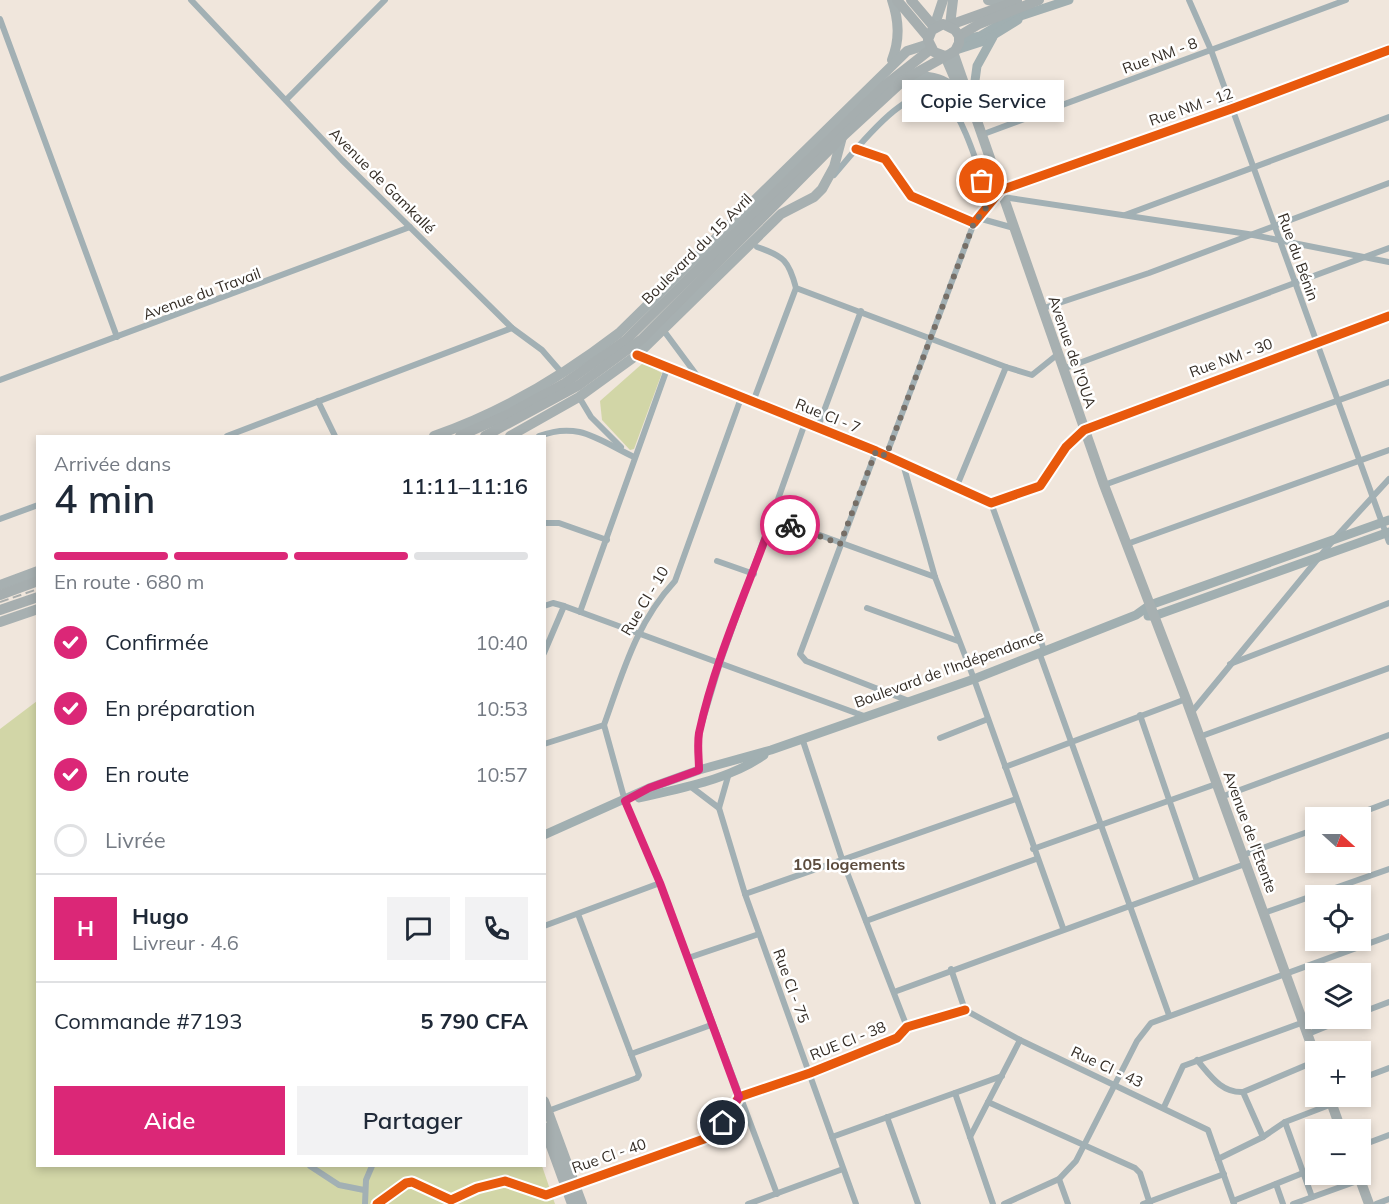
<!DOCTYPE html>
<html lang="fr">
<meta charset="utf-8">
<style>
body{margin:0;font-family:Mulish,sans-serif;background:#f2f2f3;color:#1f2937;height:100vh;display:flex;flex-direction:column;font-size:22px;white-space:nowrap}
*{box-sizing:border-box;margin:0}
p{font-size:20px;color:#747a83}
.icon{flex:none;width:33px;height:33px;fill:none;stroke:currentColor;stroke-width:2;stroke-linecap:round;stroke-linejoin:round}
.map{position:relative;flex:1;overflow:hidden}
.details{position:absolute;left:36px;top:435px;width:510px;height:732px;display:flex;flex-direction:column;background:#fff;border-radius:0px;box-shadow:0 3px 9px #0003}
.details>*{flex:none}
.needle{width:39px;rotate:111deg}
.tools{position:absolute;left:1305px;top:807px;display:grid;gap:12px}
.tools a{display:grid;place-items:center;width:66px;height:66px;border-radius:0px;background:#fff;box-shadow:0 3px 9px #0003;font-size:30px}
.pin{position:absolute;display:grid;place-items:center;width:51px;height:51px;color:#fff;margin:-26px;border:3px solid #fff;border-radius:50%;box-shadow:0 2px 6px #0007}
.courier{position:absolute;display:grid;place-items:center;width:60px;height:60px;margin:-30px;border:4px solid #db2777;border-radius:50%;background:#fff;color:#222;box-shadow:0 2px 8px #0007}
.bubble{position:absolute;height:42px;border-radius:0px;background:#fff;box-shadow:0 3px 9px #0003;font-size:20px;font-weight:600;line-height:42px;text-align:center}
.overview em{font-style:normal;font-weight:600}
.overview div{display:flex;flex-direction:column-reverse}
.overview{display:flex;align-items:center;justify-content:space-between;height:102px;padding:0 18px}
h1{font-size:39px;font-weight:600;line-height:45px}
.bar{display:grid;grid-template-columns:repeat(4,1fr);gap:9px 6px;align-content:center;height:72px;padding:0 18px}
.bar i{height:8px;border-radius:4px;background:#e0e1e3}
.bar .selected{background:#db2777}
.bar p{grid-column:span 4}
.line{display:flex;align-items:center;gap:15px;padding:0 18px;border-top:2px solid #e0e1e3}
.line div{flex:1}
.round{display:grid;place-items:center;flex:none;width:63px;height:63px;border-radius:0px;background:#f2f2f3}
ol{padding:0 18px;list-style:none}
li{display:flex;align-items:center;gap:18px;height:66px}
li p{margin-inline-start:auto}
li .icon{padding:6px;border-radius:50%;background:#db2777;color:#fff;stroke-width:4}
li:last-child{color:#747a83}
li i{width:33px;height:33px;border:3px solid #e0e1e3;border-radius:50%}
.action{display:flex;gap:12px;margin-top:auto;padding:12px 18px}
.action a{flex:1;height:69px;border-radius:0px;background:#db2777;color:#fff;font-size:24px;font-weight:600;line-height:69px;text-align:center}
.action a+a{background:#f2f2f3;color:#1f2937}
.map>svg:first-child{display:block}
.green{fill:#d2d6a7}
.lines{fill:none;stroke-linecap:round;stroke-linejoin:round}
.minor{stroke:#a2b0b4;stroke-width:6}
.secondary{stroke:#a1afb1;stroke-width:9}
.primary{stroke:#a7b0b1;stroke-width:10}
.trunk{stroke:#a6aeaf;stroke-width:10}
.rail{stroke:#a9adac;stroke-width:2;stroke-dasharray:9 4.5;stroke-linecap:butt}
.cycleway-casing{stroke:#fff;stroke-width:13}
.cycleway{stroke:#e8590c;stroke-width:9}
.done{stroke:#766e66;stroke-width:6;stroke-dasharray:0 10.8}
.route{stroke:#db2777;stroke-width:8}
.labels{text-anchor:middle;stroke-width:5;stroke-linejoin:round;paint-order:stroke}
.street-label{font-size:15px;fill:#342d26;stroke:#fff}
.neighbourhood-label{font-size:16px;font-weight:bold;fill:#5c4c3e;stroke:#fff}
</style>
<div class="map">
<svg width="1389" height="1204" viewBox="0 0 1389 1204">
<rect width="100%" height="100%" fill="#f0e6dc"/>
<g class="green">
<path d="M643,363L662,373L634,449L630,450L602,420L600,401Z"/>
<path d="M37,701L38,1166H542L555,1204H0V729Z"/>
</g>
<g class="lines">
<g class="minor">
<path d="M191,0L342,160L512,328L542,350L562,373"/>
<path d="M1189,0L1211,50L1389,542"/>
<path d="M0,19L117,337"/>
<path d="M286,100L385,0"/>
<path d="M981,135L1346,0"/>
<path d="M856,149L885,159L911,196L974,223L1001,190L1231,109L1389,50"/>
<path d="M834,175C851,156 917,67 947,101C966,122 980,175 991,202"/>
<path d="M1003,197L1248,234L1389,262"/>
<path d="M1125,215L1389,117"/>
<path d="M978,218L1014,228"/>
<path d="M757,247C784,256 789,261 796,288L1006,367L1032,375L1058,354"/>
<path d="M1041,309L1149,273L1389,183"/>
<path d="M664,331L701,381"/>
<path d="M637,355L876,451L991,503L1040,486L1066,447L1084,430L1389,316"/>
<path d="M1063,369L1389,248"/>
<path d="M0,380L410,227"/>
<path d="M579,397L591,417L621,447"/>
<path d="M318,401L335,436"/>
<path d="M753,402L796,288"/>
<path d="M818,427L861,311"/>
<path d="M227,436L512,328"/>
<path d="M539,436C579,421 598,440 634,457"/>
<path d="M876,451L800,654L806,661L909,701"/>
<path d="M886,456L974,223"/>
<path d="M903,464L935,577L974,679L1063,928"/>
<path d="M1104,485L1389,382"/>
<path d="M956,488L1006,367"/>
<path d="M991,503L1044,650"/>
<path d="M773,518L935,577"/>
<path d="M0,519L38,505"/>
<path d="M544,523H559L607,540"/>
<path d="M1127,544L1389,450"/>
<path d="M717,561L754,574"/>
<path d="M544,606L553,603L564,606L864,716"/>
<path d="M867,608L958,641"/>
<path d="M580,612L667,369"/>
<path d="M1039,652L1169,1015"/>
<path d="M544,653L564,606"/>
<path d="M1230,664L1389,603"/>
<path d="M1191,713L1335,538L1389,479"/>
<path d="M1140,715L1197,881"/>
<path d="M604,725L625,801L660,883L777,1194"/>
<path d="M1199,737L1389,668"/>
<path d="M802,738L843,862L907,1027"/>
<path d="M940,738L988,719"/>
<path d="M544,744L604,725C623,672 636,623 675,581L741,398"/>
<path d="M1005,767L1186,699"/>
<path d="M699,770V733L720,663L805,423"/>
<path d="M729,773L719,808L745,894L856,1204"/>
<path d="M690,786L719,808"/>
<path d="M1221,797L1389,735"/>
<path d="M1347,818L1389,802"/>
<path d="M1033,849L1216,784"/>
<path d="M1243,855L1316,829"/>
<path d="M745,894L1016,799"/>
<path d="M1264,913L1389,869"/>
<path d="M866,921L1036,859"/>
<path d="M544,926L660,883"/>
<path d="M688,958L759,934"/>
<path d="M951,969L965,1010L1020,1040L1208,1130L1234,1204"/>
<path d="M894,992L1245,864"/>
<path d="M1360,1013L1389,1002"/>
<path d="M1308,1034L1347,1018"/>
<path d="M631,1054L711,1025"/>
<path d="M1197,1060C1210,1075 1221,1093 1243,1092L1263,1137L1218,1159"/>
<path d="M1360,1079L1389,1068"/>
<path d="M1243,1092L1316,1061"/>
<path d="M955,1093L993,1204"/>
<path d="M988,1102L1135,1168L1140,1173L1150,1204"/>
<path d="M1164,1107L1183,1066L1304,1022"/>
<path d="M548,1111L637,1078L639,1075L578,914"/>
<path d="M887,1117L918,1204"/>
<path d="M1285,1122L1312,1197"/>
<path d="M832,1137L1002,1076"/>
<path d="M970,1137L1020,1040"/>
<path d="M1263,1137L1285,1122L1332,1104"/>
<path d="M1360,1146L1389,1135"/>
<path d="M310,1166L339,1185L364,1190"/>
<path d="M1059,1179L1068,1204"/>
<path d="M1276,1184L1283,1204"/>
<path d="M1233,1201L1303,1173"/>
<path d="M365,1204L366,1180L372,1166"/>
<path d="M377,1204L406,1183L412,1182L451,1200L477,1188L505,1181L546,1195L704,1139L723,1123L739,1097L810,1073L897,1038L907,1027L965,1010"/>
<path d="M748,1204L843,1169"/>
<path d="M1004,1204L1059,1179L1076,1161L1137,1041L1151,1023L1389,936"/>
<path d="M1143,1204L1224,1174"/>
<path d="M1293,1204L1360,1180"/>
<path d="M1376,1204L1389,1199"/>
</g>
<g class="secondary">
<path d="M959,41L980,36L1005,21L1069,0"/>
<path d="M956,50L984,41L1018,20"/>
<path d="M972,103L977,66L993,37"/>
<path d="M1148,616H1154L1389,532"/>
<path d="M639,798C680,788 729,780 764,755"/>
<path d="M544,835L649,788L699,770L771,750L974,679L1136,615L1150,605L1389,520"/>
</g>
<g class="primary">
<path d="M892,0C899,21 900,39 892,60"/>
<path d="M988,0L1008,4"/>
<path d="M950,25L953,0"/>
<path d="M934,27L943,0"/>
<path d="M953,52L1104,485L1186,699L1316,1058"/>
<path d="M945,56L964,100"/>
<path d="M906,79C927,74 945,77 959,94"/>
<path d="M434,436C501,413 563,376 619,333L907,51L929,44"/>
<path d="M510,436L579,397L637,355L781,214L814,197L822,189L834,167L842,137"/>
<path d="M0,585L38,571"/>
<path d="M0,622L38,609"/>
<path d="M1329,1096L1341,1130"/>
<path d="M544,1101L582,1204"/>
<path d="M544,1127L572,1204"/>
<path d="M1358,1174L1369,1204"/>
</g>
<g class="trunk">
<path d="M897,0L928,37"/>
<path d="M911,0L934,27"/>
<path d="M950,25L1017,1"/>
<path d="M959,36L979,24L1039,0"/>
<path d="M460,436L509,414L565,383L626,340L884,86L931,49"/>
<path d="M485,436L579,385L642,339L842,137L905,79L955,51L959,43V36L955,30L943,24L932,30L928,40L934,52L945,56"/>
<path d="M0,595L38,581"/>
<path d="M0,610L38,597"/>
</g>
<path class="rail" d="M0,602L38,589"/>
<g class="cycleway-casing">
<g id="cycleway">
<path d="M856,149L885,159L911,196L974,223L1001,190L1231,109L1389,50"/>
<path d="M637,355L876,451L991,503L1040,486L1066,447L1084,430L1389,316"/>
<path d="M377,1204L406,1183L412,1182L451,1200L477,1188L505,1181L546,1195L704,1139L723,1123L739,1097L810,1073L897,1038L907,1027L965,1010"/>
</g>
</g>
<use href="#cycleway" class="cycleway"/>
</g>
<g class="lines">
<path class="done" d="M790,525L840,544L876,451L886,456L974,223L991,202L982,181"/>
<path class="route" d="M723,1123L739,1097L660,883L625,801L649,788L699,770C699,758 697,745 699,733C715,659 748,588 773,518L790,525"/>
</g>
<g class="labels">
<g class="street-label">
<text transform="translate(1160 56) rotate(-20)" y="5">Rue NM - 8</text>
<text transform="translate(1191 107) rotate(-19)" y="5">Rue NM - 12</text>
<text transform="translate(382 181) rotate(45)" y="5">Avenue de Gamkallé</text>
<text transform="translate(697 249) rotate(-45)" y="5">Boulevard du 15 Avril</text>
<text transform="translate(1298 257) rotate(70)" y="5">Rue du Bénin</text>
<text transform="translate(202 294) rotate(-20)" y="5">Avenue du Travail</text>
<text transform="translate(1072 352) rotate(71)" y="5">Avenue de l'OUA</text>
<text transform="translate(1231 358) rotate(-20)" y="5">Rue NM - 30</text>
<text transform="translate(828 416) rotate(22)" y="5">Rue CI - 7</text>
<text transform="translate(645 601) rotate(-59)" y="5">Rue CI - 10</text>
<text transform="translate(949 669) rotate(-20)" y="5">Boulevard de l'Indépendance</text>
<text transform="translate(1250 832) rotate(70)" y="5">Avenue de l'Etente</text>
<text transform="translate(791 986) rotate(70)" y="5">Rue CI - 75</text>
<text transform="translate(848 1041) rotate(-22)" y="5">RUE CI - 38</text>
<text transform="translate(1107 1067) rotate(25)" y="5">Rue CI - 43</text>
<text transform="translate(609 1156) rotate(-19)" y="5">Rue CI - 40</text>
</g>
<g class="neighbourhood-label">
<text x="849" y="870">105 logements</text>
</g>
</g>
</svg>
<div class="tools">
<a><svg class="needle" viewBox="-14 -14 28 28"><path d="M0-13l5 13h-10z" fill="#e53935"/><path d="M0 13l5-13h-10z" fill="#747a83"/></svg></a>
<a><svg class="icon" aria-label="locate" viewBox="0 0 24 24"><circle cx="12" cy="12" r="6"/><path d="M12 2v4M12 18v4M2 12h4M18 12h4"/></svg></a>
<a><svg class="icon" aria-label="layers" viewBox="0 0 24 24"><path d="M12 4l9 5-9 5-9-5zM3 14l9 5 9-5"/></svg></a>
<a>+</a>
<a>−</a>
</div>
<div class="pin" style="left:982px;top:181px;background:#ea580c"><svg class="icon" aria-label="bag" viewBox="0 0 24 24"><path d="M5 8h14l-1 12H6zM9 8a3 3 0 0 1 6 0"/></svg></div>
<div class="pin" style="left:723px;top:1123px;background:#1f2937"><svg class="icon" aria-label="home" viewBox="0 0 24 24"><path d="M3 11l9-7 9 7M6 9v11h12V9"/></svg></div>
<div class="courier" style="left:790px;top:525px"><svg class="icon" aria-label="bike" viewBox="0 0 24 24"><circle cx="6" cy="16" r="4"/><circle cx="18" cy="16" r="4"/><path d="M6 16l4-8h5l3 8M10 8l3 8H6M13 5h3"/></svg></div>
<div class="bubble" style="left:902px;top:80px;width:162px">Copie Service</div>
<section class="details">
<div class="overview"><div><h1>4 min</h1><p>Arrivée dans</p></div><em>11:11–11:16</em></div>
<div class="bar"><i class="selected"></i><i class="selected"></i><i class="selected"></i><i></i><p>En route · 680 m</p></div>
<ol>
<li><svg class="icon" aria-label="check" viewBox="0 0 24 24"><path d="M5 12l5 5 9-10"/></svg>Confirmée<p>10:40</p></li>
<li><svg class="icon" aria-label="check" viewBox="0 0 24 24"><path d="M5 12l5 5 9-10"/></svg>En préparation<p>10:53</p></li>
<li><svg class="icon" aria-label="check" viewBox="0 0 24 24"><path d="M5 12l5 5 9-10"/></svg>En route<p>10:57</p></li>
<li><i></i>Livrée</li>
</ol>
<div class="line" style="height:108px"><b class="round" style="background:#db2777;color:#fff">H</b><div><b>Hugo</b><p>Livreur · 4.6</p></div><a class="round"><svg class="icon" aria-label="chat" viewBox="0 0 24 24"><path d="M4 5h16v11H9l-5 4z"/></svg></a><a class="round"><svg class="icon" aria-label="phone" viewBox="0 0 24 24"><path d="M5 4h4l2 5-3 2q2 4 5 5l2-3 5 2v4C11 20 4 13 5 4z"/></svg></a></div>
<div class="line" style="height:78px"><div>Commande #7193</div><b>5 790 CFA</b></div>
<div class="action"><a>Aide</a><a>Partager</a></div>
</section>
</div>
